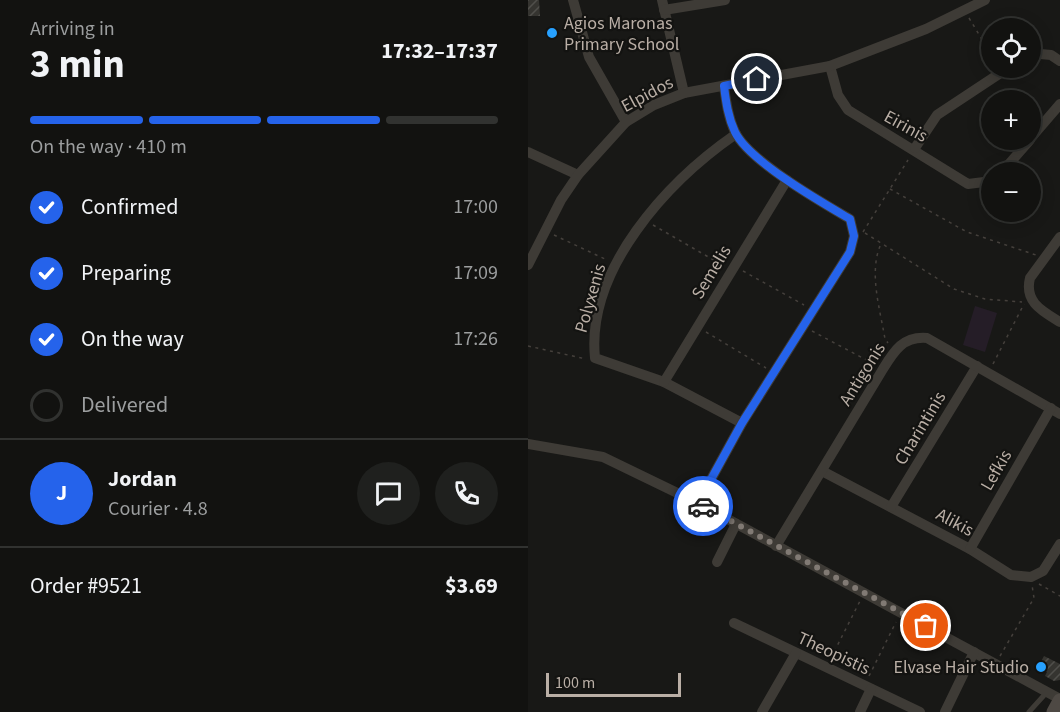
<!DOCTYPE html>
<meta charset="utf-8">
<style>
body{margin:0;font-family:"Source Sans 3",sans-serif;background:#1f201e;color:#f1f3f6;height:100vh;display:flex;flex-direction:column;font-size:22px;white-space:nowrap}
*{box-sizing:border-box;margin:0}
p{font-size:20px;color:#9c9e9f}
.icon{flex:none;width:33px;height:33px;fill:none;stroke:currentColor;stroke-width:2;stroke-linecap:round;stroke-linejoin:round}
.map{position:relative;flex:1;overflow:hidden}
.panel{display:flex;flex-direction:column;background:#121210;width:528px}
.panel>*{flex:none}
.buttons{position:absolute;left:453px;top:18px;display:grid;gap:12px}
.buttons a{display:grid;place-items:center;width:60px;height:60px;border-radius:50%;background:#121210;box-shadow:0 3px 15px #0003,0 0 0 2px #313230;font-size:30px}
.scale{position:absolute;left:18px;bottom:15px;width:135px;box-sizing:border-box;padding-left:6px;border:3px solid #baafa6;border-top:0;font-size:16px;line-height:21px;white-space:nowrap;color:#baafa6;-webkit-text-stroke:4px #131311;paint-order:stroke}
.pin{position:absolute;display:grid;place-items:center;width:51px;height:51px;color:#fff;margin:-26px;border:3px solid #fff;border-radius:50%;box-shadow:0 2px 6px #0007}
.courier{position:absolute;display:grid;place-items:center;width:60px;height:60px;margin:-30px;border:4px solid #2563eb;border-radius:50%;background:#fff;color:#222;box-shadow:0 2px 8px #0007}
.headline em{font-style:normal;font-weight:700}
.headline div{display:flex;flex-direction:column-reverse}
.headline{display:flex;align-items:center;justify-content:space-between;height:102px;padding:0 30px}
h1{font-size:39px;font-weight:700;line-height:45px}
.bar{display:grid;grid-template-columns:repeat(4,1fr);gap:9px 6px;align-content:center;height:72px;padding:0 30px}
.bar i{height:8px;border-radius:4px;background:#313230}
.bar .current{background:#2563eb}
.bar p{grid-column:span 4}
.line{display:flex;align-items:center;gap:15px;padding:0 30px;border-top:2px solid #313230}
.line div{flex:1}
.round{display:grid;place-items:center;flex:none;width:63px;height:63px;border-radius:32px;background:#1f201e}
ol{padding:0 30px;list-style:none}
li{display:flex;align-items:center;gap:18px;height:66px}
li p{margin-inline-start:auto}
li .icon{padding:6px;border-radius:50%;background:#2563eb;color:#fff;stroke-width:4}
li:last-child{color:#9c9e9f}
li i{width:33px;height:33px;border:3px solid #313230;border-radius:50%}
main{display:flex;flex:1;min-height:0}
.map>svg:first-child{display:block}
.pitch{fill:#251d27}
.building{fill:url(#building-hatch)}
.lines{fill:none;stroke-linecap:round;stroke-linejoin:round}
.path{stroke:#45403c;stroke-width:1.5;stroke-dasharray:3 4.5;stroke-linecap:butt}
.lane{stroke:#3e3b36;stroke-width:5}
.street{stroke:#3e3b36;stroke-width:10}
.secondary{stroke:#4e4944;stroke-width:15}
.done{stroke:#817a74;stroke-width:6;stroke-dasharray:0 10.8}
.route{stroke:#2563eb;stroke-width:8}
.poi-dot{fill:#27a1ff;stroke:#131311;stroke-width:2}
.labels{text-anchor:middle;stroke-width:4.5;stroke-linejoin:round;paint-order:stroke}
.poi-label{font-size:18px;fill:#baafa6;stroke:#131311;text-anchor:start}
.street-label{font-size:18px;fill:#baafa6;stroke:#131311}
</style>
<main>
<section class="panel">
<div class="headline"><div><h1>3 min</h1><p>Arriving in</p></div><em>17:32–17:37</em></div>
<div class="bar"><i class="current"></i><i class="current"></i><i class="current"></i><i></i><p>On the way · 410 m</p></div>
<ol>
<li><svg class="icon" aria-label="check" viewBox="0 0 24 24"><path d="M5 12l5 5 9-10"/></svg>Confirmed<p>17:00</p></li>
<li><svg class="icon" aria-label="check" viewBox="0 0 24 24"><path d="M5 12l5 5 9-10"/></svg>Preparing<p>17:09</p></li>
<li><svg class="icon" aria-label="check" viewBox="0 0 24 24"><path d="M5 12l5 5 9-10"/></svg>On the way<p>17:26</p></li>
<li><i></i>Delivered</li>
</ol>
<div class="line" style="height:108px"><b class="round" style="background:#2563eb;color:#fff">J</b><div><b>Jordan</b><p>Courier · 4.8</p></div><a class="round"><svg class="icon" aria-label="chat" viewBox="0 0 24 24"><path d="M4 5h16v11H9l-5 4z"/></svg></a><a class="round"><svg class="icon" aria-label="phone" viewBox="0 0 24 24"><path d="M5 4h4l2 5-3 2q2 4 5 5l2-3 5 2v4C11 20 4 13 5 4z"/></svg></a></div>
<div class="line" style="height:78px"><div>Order #9521</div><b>$3.69</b></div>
</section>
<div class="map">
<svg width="532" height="712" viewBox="0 0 532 712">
<defs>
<pattern id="building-hatch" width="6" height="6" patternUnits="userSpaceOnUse" patternTransform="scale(1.5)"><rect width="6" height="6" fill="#353430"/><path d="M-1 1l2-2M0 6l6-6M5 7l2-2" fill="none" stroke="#504f4b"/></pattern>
</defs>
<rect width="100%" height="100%" fill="#181816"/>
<path class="pitch" d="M447,306L469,313L457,352L435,345Z"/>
<g class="building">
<path d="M0,0H11L12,16H0Z"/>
<path d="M516,656L532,664V680L526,681L517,676L519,672L510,667Z"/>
</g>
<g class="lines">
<g class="path">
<path d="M441,18L464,56"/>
<path d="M362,189L439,232L508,255"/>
<path d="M125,225L196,266"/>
<path d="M335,232L380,160"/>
<path d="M337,233L426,289L457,299L494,302"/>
<path d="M26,235L79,260"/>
<path d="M352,246C341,274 352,309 357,339L360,343"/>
<path d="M215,271L276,305"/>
<path d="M284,331L346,364"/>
<path d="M178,332L238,368"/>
<path d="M0,346L58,359"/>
<path d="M465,364L496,304"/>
<path d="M511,584L532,596"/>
<path d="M472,656L506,598L504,585"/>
<path d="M303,658L332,601"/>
<path d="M341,676L368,622"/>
</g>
<path class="lane" d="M501,712L519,692"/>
<g class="street">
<path d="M45,0L61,57L98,122"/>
<path d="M134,0L156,93"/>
<path d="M136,10L197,0"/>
<path d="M502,53L523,55L532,61"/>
<path d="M302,66L310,95L320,110L440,184L464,181"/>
<path d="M208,134C140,181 58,269 67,358L136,382L214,423"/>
<path d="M502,139L532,104"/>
<path d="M387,148L409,115L480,68"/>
<path d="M0,152L50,175"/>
<path d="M474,172L502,140"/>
<path d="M532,237L502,278C496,302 514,311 532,322"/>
<path d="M0,265L33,200L50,175L98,122L126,105L156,93L302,66L398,29L457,0"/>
<path d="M136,382L259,180"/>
<path d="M0,444L75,457L170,503L532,699"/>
<path d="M294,471L442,549L483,575L503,577L515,571L532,544"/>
<path d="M170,503L214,423L322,252L326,236L322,219C293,202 221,161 207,132C200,117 198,101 196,86"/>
<path d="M363,507L449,366"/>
<path d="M248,546L355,369C366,351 375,336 399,338L532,414"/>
<path d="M442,549L523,408"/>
<path d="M189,562L208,524"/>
<path d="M206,623L392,712"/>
<path d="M234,712L268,653"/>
<path d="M332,712L343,689"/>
<path d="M417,712L446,652"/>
</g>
<path class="secondary" d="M526,712L532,701"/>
</g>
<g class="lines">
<path class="done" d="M175,506L398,626"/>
<path class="route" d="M175,506L170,503L214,423L322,252L326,236L322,219C293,202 221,161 207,132C200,117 198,102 196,86L229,79"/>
</g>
<g class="poi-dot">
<circle cx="24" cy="33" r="6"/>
<circle cx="513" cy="667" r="6"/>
</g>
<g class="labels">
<g class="poi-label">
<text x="36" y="29">Agios Maronas<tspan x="36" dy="21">Primary School</tspan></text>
<text x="501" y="673" text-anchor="end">Elvase Hair Studio</text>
</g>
<g class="street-label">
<text transform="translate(119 94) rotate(-28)" y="6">Elpidos</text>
<text transform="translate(378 126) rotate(29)" y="6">Eirinis</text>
<text transform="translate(183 272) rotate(-59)" y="6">Semelis</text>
<text transform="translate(62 298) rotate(-74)" y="6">Polyxenis</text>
<text transform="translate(334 374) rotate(-58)" y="6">Antigonis</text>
<text transform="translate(392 428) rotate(-59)" y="6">Charintinis</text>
<text transform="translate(468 470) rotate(-60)" y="6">Lefkis</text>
<text transform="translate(427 522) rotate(28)" y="6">Alikis</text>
<text transform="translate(306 653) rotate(25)" y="6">Theopistis</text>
</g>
</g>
</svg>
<div class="buttons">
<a><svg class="icon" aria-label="locate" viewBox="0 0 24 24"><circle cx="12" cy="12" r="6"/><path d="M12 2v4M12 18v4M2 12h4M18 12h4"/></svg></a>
<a>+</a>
<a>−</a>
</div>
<div class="scale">100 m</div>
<div class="pin" style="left:398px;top:626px;background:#ea580c"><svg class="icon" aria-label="bag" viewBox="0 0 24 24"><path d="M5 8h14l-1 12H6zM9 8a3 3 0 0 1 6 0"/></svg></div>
<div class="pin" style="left:229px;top:79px;background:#1f2937"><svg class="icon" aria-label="home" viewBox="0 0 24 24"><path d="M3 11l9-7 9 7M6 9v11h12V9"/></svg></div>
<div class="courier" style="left:175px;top:506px"><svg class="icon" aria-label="car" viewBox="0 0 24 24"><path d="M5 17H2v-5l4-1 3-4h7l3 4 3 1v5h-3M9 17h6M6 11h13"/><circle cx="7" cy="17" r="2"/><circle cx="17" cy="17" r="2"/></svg></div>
</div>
</main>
